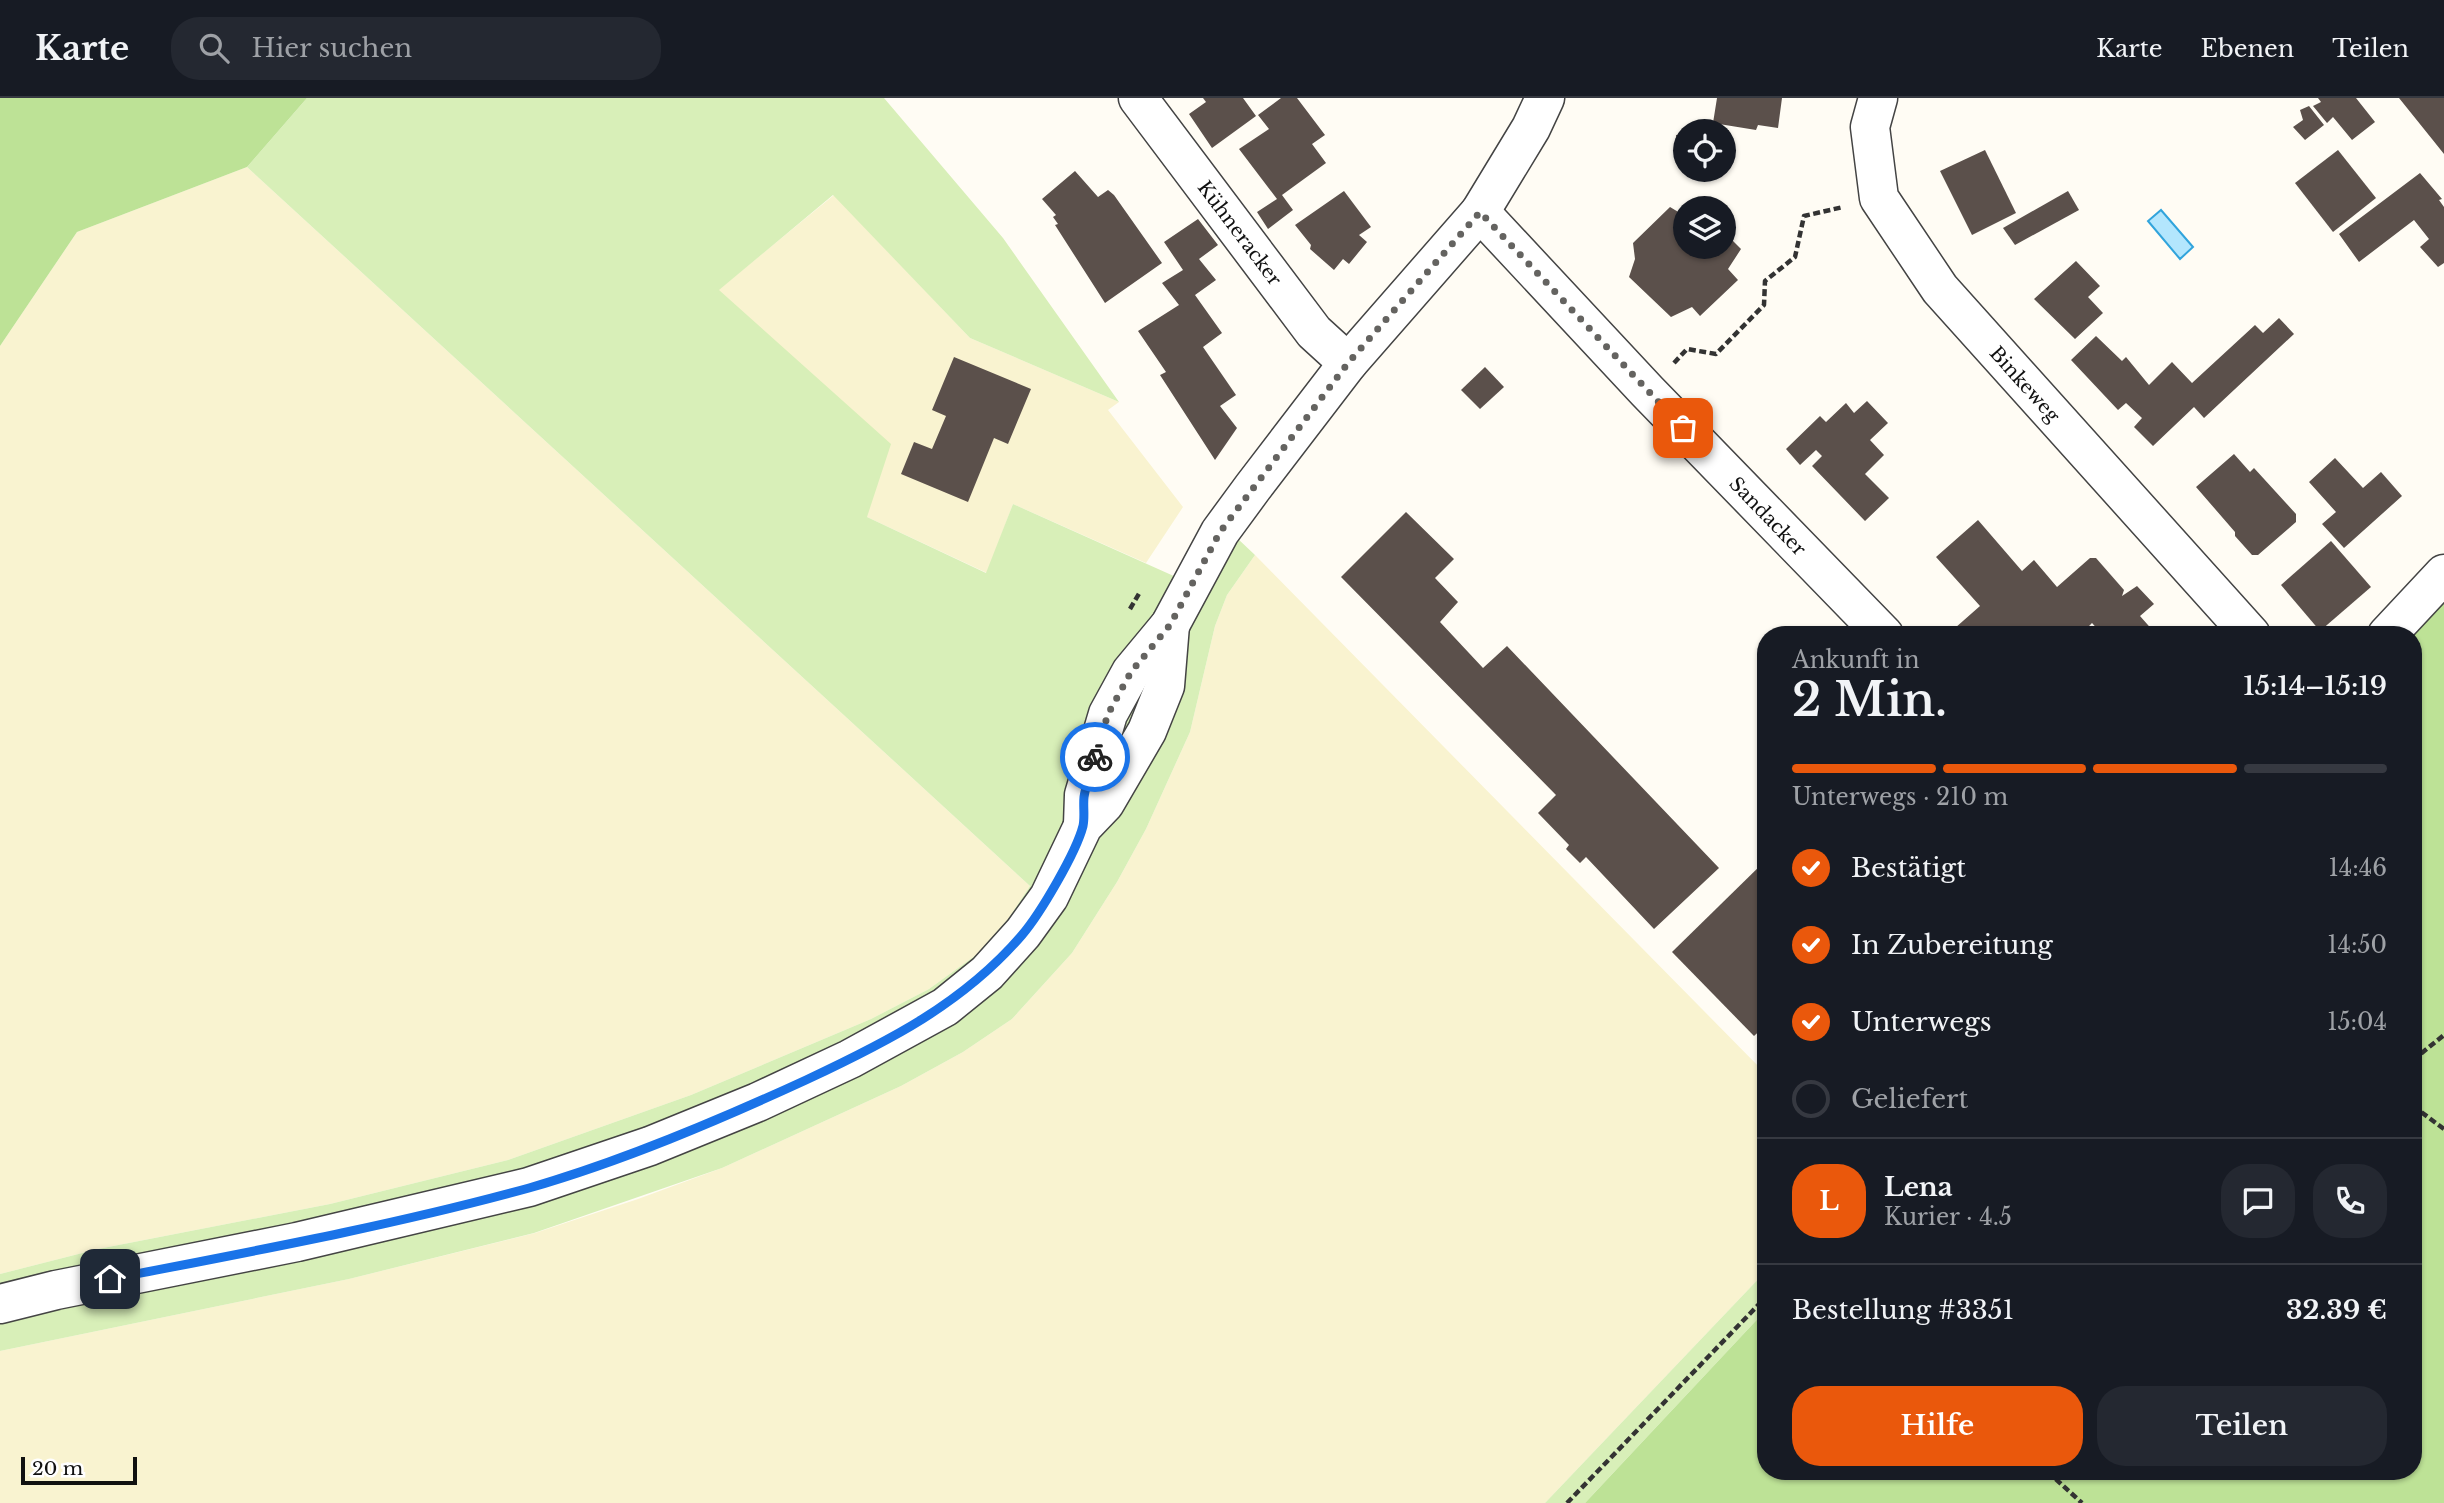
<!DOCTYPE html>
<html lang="de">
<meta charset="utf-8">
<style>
body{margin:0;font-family:"Libre Baskerville",serif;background:#242831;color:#f1f3f6;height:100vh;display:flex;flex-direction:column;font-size:26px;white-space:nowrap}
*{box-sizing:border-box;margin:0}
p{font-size:23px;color:#9ea1a6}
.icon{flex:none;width:38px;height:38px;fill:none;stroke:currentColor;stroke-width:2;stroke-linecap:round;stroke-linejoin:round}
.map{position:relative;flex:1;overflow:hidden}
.drawer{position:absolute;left:1757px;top:528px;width:665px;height:854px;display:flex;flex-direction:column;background:#171b24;border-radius:28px;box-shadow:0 2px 5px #0004}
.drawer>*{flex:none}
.buttons{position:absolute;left:1673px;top:21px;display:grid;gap:14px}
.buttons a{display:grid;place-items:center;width:63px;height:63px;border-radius:50%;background:#171b24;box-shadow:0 2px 5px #0004;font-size:35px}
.scale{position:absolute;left:21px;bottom:18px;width:116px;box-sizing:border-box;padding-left:7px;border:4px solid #111;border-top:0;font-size:19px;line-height:24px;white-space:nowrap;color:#111;-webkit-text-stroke:5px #fff;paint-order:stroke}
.pin{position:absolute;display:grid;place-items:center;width:60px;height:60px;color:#fff;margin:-30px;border-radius:14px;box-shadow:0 4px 10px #0006}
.courier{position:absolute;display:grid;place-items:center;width:70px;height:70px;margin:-35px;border:5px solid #1a73e8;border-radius:50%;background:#fff;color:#222;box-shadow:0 2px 9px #0007}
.head em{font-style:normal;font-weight:600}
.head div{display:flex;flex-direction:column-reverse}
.head{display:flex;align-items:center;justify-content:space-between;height:119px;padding:0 35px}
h1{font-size:46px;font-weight:600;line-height:52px}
.bar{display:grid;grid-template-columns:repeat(4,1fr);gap:10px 7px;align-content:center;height:84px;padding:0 35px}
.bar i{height:9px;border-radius:5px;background:#363941}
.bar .selected{background:#ea580c}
.bar p{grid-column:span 4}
.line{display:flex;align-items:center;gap:18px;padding:0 35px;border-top:2px solid #363941}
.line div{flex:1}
.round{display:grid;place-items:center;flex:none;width:74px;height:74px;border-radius:28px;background:#242831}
ol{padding:0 35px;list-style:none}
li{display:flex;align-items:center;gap:21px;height:77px}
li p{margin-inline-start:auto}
li .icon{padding:7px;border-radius:50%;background:#ea580c;color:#fff;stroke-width:4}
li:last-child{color:#9ea1a6}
li i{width:38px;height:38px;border:4px solid #363941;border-radius:50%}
.primary-button{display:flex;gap:14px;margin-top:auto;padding:14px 35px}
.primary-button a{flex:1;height:80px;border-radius:28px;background:#ea580c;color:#fff;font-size:28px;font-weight:600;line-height:80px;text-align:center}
.primary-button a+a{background:#242831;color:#f1f3f6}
header{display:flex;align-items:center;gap:42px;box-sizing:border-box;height:98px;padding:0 35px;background:#171b24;border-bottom:2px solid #363941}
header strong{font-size:33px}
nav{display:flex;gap:38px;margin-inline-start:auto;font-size:24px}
.search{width:490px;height:63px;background:#242831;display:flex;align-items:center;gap:18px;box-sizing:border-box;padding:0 24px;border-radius:28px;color:#9ea1a6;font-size:26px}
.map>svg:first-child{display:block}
.farmland{fill:#f9f3d0}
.green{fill:#d8efb8}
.forest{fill:#bde296}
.water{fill:#b3e6fd;stroke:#31a4dc;stroke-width:2}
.building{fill:#5b504b}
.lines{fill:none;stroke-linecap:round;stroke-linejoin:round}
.minor-casing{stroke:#444;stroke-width:41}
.tertiary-casing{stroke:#444;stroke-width:41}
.path{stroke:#333;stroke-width:4.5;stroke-dasharray:7 3.5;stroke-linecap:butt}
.minor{stroke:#fff;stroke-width:38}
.tertiary{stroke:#fff;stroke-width:38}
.done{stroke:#646360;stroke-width:7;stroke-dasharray:0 12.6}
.route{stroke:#1a73e8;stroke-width:9}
.labels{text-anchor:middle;stroke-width:7;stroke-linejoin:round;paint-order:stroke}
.street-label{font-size:19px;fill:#111;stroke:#fff}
</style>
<header>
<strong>Karte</strong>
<div class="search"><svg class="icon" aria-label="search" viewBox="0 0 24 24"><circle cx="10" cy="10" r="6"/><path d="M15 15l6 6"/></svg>Hier suchen</div>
<nav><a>Karte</a><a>Ebenen</a><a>Teilen</a></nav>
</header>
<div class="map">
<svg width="2444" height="1405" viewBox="0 0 2444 1405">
<rect width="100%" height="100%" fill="#fffcf4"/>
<g class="farmland">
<path d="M247,69L1030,788L1008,821L976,857L929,891L871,921L691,997L508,1062L330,1106L98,1151L0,1176V248L77,134Z"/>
<path d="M834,97L970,240L1119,304L1108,312L1183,409L1146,465L1013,406L987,475L867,419L718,192Z"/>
<path d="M1255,457L1766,976V1173L1545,1405H0V1253L349,1181L535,1135L638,1101L722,1070L901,988L963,954L1012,921L1072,855L1117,784L1146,731L1190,634L1215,528L1227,497Z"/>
</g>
<g class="green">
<path d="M307,0H884L1003,140L1119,304L970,240L833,97L719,192L891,346L867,419L986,475L1013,406L1205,492L1237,440L1255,457L1227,497L1215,528L1190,634L1146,731L1117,784L1072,855L1012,921L963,954L901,988L722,1070L534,1135L349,1181L0,1253V1176L98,1151L330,1106L508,1062L691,997L871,921L929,891L976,857L1008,821L1030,788L247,69Z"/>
<path d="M1766,1173V1212L1585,1405H1545Z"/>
</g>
<g class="forest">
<path d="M0,0H307L247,69L77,134L0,248Z"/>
<path d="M2444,496V1405H1585L1766,1212V1374H2413V537H2405Z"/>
</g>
<path class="water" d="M2161,112L2193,149L2180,161L2148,123Z"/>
<g class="building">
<path d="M1203,0H1243L1256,18L1212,50L1189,16L1206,4Z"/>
<path d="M1281,0H1297L1325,37L1312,46L1326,65L1282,97L1293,112L1268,131L1257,114L1277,101L1239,51L1269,31L1258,17Z"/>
<path d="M1717,0H1782L1778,30L1758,27L1756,32L1713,25Z"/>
<path d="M2318,0H2356L2375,24L2352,42L2333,19L2327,25L2313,8L2321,4Z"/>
<path d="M2399,0H2444V56L2432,41Z"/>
<path d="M2309,8L2324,27L2305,42L2293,29L2303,22L2300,12Z"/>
<path d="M1729,32L1731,54L1724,55V33Z"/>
<path d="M1685,36V59L1678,60L1676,37Z"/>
<path d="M1985,52L2016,115L1972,137L1940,73Z"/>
<path d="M2338,52L2376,100L2333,134L2295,85Z"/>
<path d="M1075,73L1098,99L1108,92L1114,97L1162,165L1105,205L1055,127L1058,126L1053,119L1056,117L1042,101Z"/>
<path d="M2420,75L2442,101L2439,102L2444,109V165L2438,169L2420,149L2429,141L2414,122L2359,164L2339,136Z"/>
<path d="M1344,93L1371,129L1359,137L1367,144L1349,166L1343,161L1334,172L1310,151L1311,147L1295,127Z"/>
<path d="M2068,93L2079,112L2015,147L2003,130Z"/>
<path d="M1670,109L1685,118V149H1724V134L1741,151L1728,171L1738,182L1700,218L1692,209L1671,219L1629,179L1635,161L1633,145Z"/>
<path d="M1198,121L1218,147L1199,161L1216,182L1195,197L1222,235L1203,249L1236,297L1220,308L1237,330L1215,362L1160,277L1166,274L1138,233L1179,207L1162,185L1183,172L1164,144Z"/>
<path d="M2076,163L2100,188L2088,199L2103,215L2075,241L2034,201Z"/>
<path d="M2279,220L2294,236L2204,320L2194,309L2153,348L2134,329L2142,320L2126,305L2118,312L2071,262L2096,238L2122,263L2126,259L2149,287L2172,264L2192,285L2255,227L2263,235Z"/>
<path d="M954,259L1031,291L1008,346L994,340L968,404L901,376L914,344L932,351L946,318L932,312Z"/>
<path d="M1485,269L1504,289L1480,311L1461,292Z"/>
<path d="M1867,303L1888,325L1870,342L1884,357L1865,376L1889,400L1865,423L1812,368L1822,358L1816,352L1800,367L1786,351L1820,318L1826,324L1846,305L1854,315Z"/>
<path d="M2234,356L2250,374L2254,370L2296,416V424L2258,457H2252L2235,438V434L2196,389Z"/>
<path d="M2335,360L2363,390L2381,374L2402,398L2344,450L2322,426L2336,414L2309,384Z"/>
<path d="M1406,414L1454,461L1435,480L1458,504L1440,524L1483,570L1507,548L1719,770L1654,831L1586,759L1580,765L1566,751L1569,747L1538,715L1556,697L1341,479Z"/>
<path d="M1978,422L2022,473L2034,462L2057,489L2090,460H2096L2124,492L2122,498L2137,488L2154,506L2140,518L2155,535L2103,537L2092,525L2080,537L2073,530L2065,537H2016L2010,531L2003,537H1962L1955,530L1980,508L1936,459Z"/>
<path d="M2331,443L2371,489L2320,533L2281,487Z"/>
<path d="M1790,528L1801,537H1782Z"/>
<path d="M1766,762V927L1754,938L1672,854Z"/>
</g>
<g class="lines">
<g class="minor-casing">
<g id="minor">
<path d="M1138,0L1314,234L1348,265"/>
<path d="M1878,0L1870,29L1879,100L1940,191L2251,537"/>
<path d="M1480,114L1647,293L1884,537"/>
<path d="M2387,537L2444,476"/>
</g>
</g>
<g class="tertiary-casing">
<g id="tertiary">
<path d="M1083,727L1084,697L1108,616L1131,574L1170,527L1220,434L1253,389L1348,265L1480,114L1531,30L1545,0"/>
<path d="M0,1206L56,1192L297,1144L529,1089L650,1048L758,1004L850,961L945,909L987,875L1023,835L1049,799L1083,728L1105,705L1147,633L1165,588L1170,527"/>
</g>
</g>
<g class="path">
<path d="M1674,265L1687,251L1716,256L1764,207L1765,183L1795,159L1804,118L1843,109"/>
<path d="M1130,511L1140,494"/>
<path d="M2413,962L2444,937"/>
<path d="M2413,1008L2444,1031"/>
<path d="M2048,1374L2082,1405"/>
<path d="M1567,1405L1766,1199"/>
</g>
<use href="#minor" class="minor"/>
<use href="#tertiary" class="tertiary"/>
</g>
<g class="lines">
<path class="done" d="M1095,659L1108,616L1131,574L1170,527L1220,434L1348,265L1480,114L1683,330"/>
<path class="route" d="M110,1181C249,1154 391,1128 529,1090C623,1063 717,1023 806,982C887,944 963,906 1022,837C1040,816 1076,755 1083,728C1085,719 1083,708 1084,699C1086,685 1092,672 1095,659"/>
</g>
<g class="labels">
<g class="street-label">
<text transform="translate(1240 135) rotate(53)" y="7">Kühneracker</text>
<text transform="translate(2025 286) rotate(48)" y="7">Binkeweg</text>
<text transform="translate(1768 418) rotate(46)" y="7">Sandacker</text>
</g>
</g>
</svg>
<div class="buttons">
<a><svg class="icon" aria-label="locate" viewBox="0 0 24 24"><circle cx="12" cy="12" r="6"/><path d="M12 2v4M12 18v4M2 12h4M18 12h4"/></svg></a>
<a><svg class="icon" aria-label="layers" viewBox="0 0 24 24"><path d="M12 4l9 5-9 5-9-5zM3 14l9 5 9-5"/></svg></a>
</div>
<div class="scale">20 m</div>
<div class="pin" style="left:1683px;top:330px;background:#ea580c"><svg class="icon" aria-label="bag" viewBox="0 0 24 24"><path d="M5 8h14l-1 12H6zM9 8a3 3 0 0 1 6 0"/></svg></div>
<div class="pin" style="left:110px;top:1181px;background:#1f2937"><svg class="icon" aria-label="home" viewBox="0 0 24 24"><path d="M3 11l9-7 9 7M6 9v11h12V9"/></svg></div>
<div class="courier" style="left:1095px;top:659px"><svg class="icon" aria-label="bike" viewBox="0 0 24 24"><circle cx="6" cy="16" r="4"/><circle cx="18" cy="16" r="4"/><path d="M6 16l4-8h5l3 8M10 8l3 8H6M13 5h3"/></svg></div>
<section class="drawer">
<div class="head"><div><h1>2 Min.</h1><p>Ankunft in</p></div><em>15:14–15:19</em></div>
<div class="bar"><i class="selected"></i><i class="selected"></i><i class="selected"></i><i></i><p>Unterwegs · 210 m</p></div>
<ol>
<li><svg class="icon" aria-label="check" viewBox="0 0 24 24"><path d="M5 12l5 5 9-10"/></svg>Bestätigt<p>14:46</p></li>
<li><svg class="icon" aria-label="check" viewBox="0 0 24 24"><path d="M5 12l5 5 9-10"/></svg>In Zubereitung<p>14:50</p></li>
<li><svg class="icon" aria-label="check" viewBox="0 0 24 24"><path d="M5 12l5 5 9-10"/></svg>Unterwegs<p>15:04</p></li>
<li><i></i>Geliefert</li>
</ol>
<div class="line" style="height:126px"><b class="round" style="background:#ea580c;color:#fff">L</b><div><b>Lena</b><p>Kurier · 4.5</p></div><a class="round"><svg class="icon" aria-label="chat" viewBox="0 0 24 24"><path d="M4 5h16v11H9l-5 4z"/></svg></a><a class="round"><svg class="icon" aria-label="phone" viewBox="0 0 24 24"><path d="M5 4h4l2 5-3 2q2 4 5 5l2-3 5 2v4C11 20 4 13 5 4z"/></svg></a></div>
<div class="line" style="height:91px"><div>Bestellung #3351</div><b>32.39 €</b></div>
<div class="primary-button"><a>Hilfe</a><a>Teilen</a></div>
</section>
</div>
